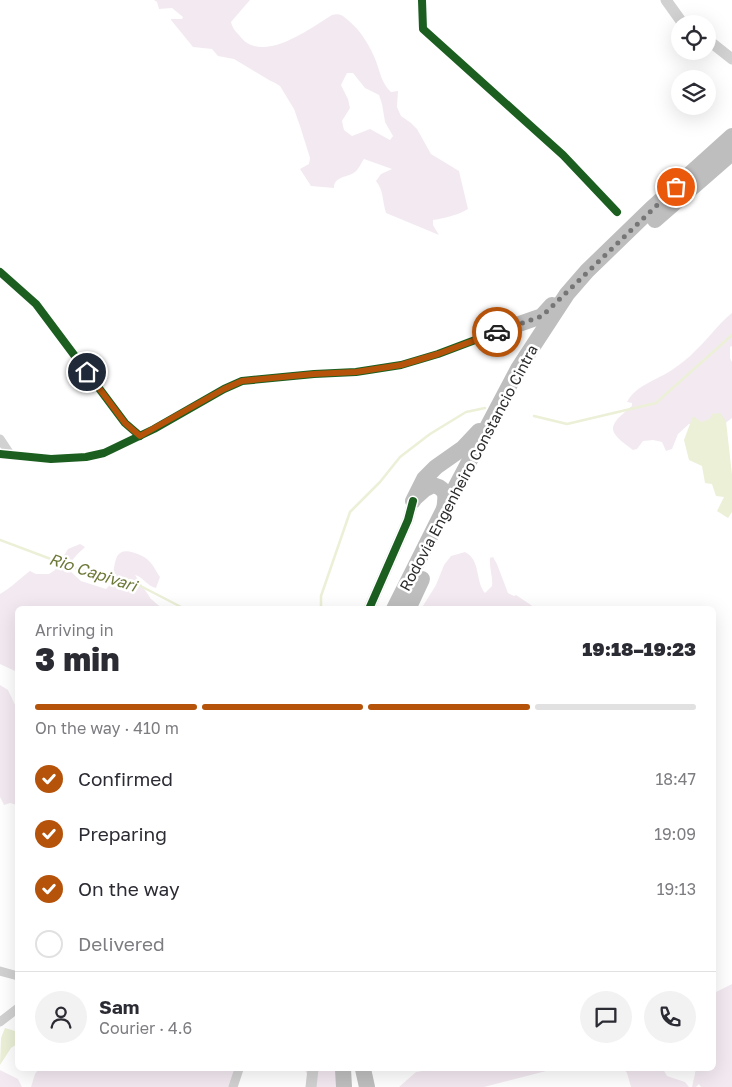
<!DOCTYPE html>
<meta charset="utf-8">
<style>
body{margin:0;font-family:"Golos Text",sans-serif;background:#f2f2f3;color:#2b2b33;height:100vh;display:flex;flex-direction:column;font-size:19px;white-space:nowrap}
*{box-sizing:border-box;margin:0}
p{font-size:16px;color:#7c7c81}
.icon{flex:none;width:28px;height:28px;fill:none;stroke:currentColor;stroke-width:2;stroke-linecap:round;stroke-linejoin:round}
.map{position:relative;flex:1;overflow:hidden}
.side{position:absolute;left:15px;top:606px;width:701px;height:465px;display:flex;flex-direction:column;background:#fff;border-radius:8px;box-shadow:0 5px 20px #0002}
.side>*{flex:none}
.fabs{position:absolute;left:671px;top:15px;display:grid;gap:10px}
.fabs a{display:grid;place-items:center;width:45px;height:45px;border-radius:50%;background:#fff;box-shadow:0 5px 20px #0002;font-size:25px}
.pin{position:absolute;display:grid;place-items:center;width:42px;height:42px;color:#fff;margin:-21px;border:2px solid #fff;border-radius:50%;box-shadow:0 1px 5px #0007}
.courier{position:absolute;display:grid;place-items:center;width:50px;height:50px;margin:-25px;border:4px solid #b45309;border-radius:50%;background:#fff;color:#222;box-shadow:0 1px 6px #0007}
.summary em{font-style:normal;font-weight:800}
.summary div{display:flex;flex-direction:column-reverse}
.summary{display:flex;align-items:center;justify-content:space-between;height:85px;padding:0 20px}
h1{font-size:32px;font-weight:800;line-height:38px}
.bar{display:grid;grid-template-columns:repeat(4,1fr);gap:8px 5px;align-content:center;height:60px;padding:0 20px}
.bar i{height:6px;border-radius:4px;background:#e1e1e2}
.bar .active{background:#b45309}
.bar p{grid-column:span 4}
.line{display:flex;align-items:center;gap:12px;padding:0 20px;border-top:1px solid #e1e1e2}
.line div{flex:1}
.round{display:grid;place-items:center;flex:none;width:52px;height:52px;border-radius:26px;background:#f2f2f3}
ol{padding:0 20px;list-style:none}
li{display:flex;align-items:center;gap:15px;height:55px}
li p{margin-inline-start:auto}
li .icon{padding:5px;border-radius:50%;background:#b45309;color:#fff;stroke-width:4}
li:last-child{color:#7c7c81}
li i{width:28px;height:28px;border:2px solid #e1e1e2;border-radius:50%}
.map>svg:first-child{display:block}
.green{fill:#f3eaf1;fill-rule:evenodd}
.water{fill:#ebf0d7}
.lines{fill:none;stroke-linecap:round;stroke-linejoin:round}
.stream{stroke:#ebf0d7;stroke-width:2.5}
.minor{stroke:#d1d1d1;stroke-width:9}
.tertiary{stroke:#d1d1d1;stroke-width:11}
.motorway{stroke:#bebebe;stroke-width:16}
.cycleway-casing{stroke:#fff;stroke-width:11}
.cycleway{stroke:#1b5e20;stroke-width:8}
.done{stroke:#767676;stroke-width:5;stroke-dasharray:0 9}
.route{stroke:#b45309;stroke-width:6}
.labels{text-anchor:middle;stroke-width:5;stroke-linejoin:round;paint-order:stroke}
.street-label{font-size:15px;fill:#2c2c2c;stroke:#fff}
.water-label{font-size:16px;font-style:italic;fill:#6c7837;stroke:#fff}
</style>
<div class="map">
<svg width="732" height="1087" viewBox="0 0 732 1087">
<rect width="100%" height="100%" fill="#fff"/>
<g class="green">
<path d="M154,0H250L231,22C232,27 235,31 239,35C261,66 309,29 332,15C340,13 343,16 349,21C361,31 370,46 376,61C380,72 382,84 391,92L398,91L397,107L401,116L411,123L417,129L431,154L459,171L468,209C461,214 442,219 433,220V225L439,235L386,213C382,201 384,191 376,181L381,174L392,169L364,159C361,163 359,169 355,172C347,178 334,176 334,188L311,186L300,169L309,164L310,158L300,126L294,109L280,86L275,83L269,80L234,59L218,56L212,49L193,47L171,20V19H182L183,17L172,8L159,9L157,2ZM347,73H353L365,88L379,95L382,104L385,122L393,136L390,140L370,129L352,136L344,130L342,121L350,108L348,99L341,85Z"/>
<path d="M732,313V346L730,347V358L732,362V418L723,425L689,424L678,434L672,449L666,451L662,442L653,440L643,441L637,449L633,450C607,431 606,427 632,406V403L627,402C636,385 657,380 672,370C680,364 689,358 696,350C709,338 718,324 732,313Z"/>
<path d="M80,544L85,547C78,554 68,561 70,571L81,581L106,589C120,578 106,543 135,553C150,558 152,564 160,577L156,588C147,586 143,577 135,575L151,599L163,609H18L17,672L0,664V594C11,588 19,579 30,571L36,574H49L55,570L68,549Z"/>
<path d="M465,552C481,560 475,581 485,593L492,586C493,577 489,567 490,558L493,557L497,564L508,593L514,596L516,595L537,609H421L436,585L444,565L451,556Z"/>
<path d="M0,685L8,690L17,709V805L10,803L4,805L0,797Z"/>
<path d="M732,984V1087H701L699,1084L696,1087H692L696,1069H714V993Z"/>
<path d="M39,1069H233L234,1070L231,1087H31L35,1074Z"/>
<path d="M304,1069H344V1087H309L307,1074Z"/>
<path d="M434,1069H554L484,1087H399L416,1072Z"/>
<path d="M624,1069H663L667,1076L685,1082L689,1087H631L627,1073Z"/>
<path d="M0,1070L18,1079L22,1087H0Z"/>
</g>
<g class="water">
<path d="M720,413L726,421L732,475V512L728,518L717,511L724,497L716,496L712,484L705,483L702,466L689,460L684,440L693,416L701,422L710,419L712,414Z"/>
<path d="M5,1028L15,1031L17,1030V1044L11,1048L0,1065L1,1038Z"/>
</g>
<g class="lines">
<g class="stream">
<path d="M534,416L567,424L656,403L732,335"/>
<path d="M0,540L80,570L127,579L185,609"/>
<path d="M321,609V596L350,512L380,482L400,457L430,434L466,412L485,408"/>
</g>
<g class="minor">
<path d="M422,0L423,29L563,155L617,212"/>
<path d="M0,272L36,304L125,423L140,436"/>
<path d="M0,439L10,454"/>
<path d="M0,454L51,459L86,457L104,453L154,429L224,389L242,381L314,374L356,372L401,365L438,354L499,331"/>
<path d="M0,971L18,976"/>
<path d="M0,1022L18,1008"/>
<path d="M233,1087L239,1069"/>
</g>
<g class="tertiary">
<path d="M666,0L681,21L685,24"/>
<path d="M708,40L732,59"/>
<path d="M369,609L408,520L413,501"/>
<path d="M311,1087L313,1069"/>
</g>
<g class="motorway">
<path d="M655,220L732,153"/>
<path d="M499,331L542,316L552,305"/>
<path d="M416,497L425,489L433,485C448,489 446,497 444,510"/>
<path d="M413,501L424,479L436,467L463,448L479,431"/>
<path d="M394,609L443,511L518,369L567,294L587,271L651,209L732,136"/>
<path d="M408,609L422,579"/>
<path d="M343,1069L344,1087"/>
<path d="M363,1069L367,1087"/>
</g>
<g class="cycleway-casing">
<g id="cycleway">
<path d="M422,0L423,29L563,155L617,212"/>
<path d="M0,272L36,304L125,423L140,436"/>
<path d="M0,454L51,459L86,457L104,453L154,429L224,389L242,381L314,374L356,372L401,365L438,354L499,331"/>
<path d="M369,609L408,520L413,501"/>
</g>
</g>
<use href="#cycleway" class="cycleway"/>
</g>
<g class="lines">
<path class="done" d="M497,332L542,316L676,187"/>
<path class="route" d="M87,372L125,423L140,436L224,389L242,381L314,374L356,372L401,365L438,354L497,332"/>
</g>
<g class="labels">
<g class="street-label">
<text transform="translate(469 468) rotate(-62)" y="5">Rodovia Engenheiro Constancio Cintra</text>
</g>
<g class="water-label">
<text transform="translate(93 572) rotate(18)" y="6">Rio Capivari</text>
</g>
</g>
</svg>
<div class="fabs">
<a><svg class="icon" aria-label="locate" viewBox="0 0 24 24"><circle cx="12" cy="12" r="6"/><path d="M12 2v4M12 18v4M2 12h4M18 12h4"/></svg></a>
<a><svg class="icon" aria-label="layers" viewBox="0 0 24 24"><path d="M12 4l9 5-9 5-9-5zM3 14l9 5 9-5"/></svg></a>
</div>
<div class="pin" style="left:676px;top:187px;background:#ea580c"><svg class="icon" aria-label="bag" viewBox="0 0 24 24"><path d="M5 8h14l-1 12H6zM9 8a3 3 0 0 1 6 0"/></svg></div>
<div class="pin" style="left:87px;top:372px;background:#1f2937"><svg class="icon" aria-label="home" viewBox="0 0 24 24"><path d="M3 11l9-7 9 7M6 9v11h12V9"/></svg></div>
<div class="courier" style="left:497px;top:332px"><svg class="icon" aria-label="car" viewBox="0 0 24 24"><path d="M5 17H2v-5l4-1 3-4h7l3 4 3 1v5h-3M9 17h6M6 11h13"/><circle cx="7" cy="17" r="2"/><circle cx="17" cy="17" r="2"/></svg></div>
<section class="side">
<div class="summary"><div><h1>3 min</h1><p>Arriving in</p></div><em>19:18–19:23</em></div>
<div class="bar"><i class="active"></i><i class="active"></i><i class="active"></i><i></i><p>On the way · 410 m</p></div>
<ol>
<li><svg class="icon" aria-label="check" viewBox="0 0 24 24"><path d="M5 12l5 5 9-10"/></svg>Confirmed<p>18:47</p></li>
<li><svg class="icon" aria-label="check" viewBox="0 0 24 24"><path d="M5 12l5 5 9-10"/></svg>Preparing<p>19:09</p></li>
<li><svg class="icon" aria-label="check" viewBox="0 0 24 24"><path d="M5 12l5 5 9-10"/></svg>On the way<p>19:13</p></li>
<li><i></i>Delivered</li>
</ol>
<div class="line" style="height:90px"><a class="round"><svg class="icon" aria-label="person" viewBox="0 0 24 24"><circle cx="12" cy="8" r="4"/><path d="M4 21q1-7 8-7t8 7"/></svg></a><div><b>Sam</b><p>Courier · 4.6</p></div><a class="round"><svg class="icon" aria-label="chat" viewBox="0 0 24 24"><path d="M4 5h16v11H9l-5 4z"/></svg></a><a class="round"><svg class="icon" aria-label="phone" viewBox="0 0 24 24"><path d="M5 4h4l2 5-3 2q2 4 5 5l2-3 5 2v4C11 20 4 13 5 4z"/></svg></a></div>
</section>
</div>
